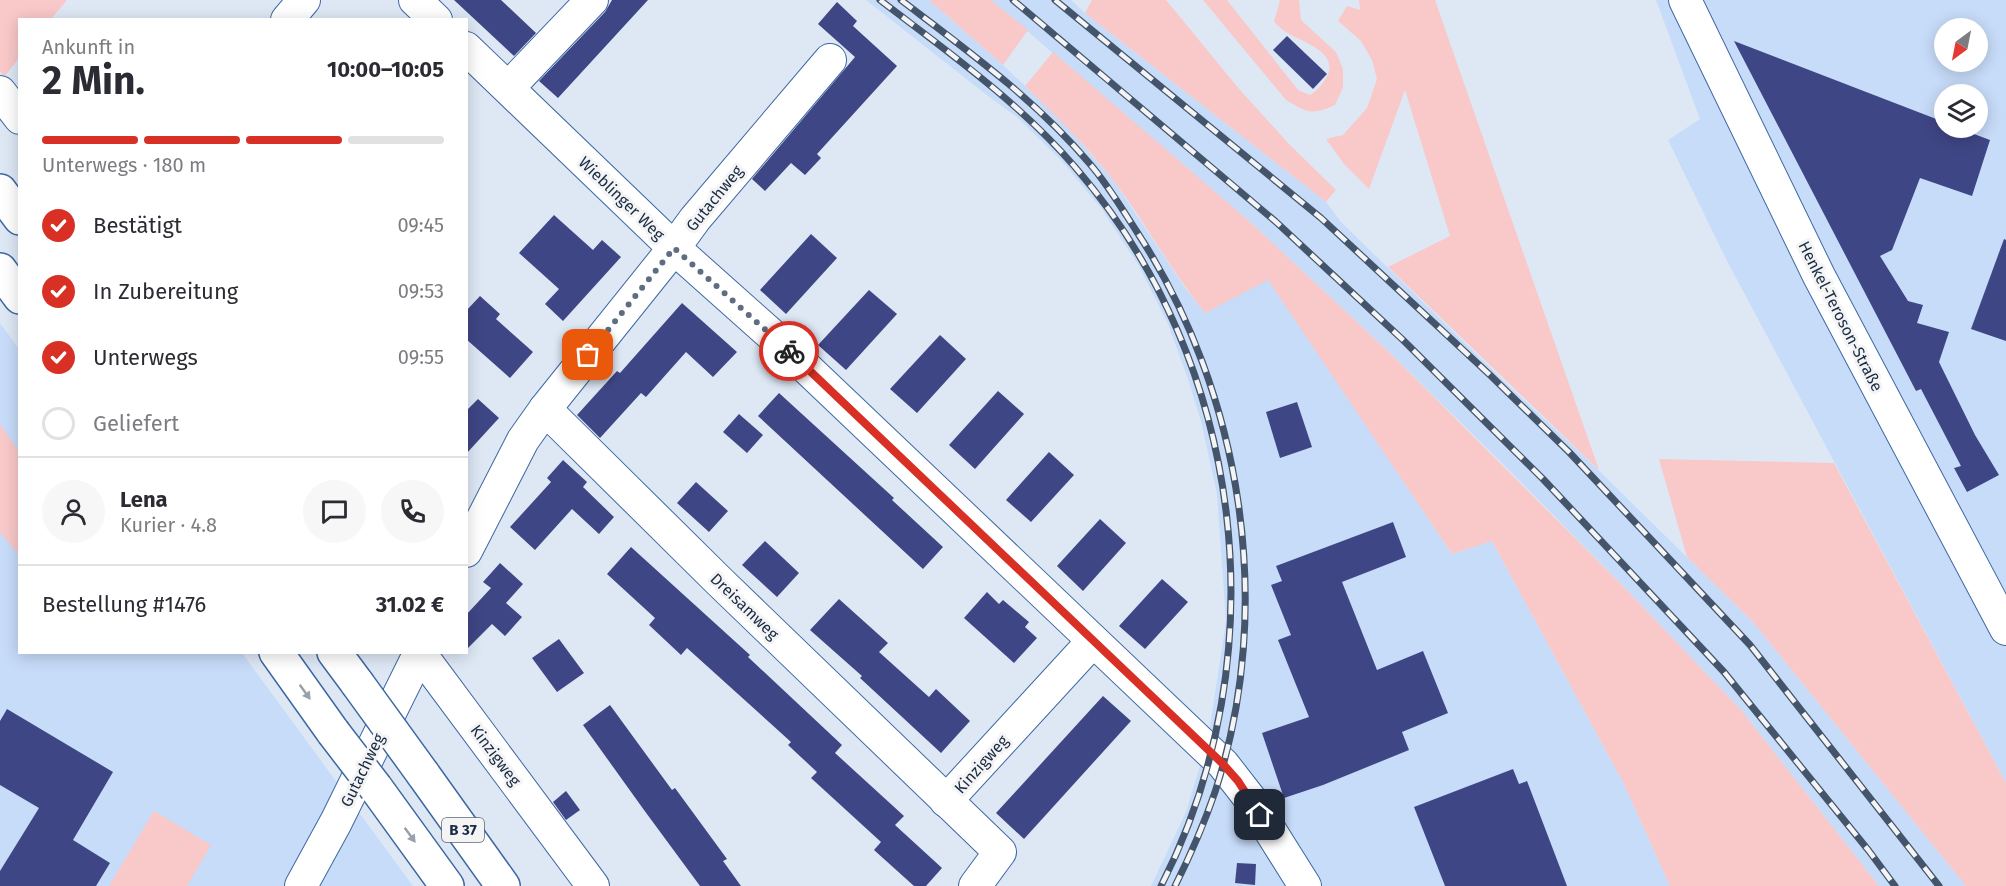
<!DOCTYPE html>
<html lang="de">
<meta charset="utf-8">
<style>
body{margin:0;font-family:"Fira Sans",sans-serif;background:#f7f7f7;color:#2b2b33;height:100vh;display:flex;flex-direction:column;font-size:22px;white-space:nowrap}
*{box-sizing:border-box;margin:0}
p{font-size:20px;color:#7c7c81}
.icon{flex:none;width:33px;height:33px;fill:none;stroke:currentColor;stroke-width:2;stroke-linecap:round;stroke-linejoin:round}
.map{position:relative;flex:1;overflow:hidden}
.drawer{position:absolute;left:18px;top:18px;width:450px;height:636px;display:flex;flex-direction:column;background:#fff;border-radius:0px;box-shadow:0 3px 15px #0003}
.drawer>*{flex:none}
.needle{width:39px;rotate:212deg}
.buttons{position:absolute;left:1934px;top:18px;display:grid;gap:12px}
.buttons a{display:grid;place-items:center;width:54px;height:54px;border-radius:50%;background:#fff;box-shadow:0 3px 15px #0003;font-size:30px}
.pin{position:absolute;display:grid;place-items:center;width:51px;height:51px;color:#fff;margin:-26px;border-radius:12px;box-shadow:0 3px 9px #0006}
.courier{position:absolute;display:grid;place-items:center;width:60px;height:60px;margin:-30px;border:4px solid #d93025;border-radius:50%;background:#fff;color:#222;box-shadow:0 2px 8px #0007}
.overview em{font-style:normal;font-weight:700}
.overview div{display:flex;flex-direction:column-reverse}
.overview{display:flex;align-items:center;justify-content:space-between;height:102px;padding:0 24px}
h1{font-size:39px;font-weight:700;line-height:45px}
.bar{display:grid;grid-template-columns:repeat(4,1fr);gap:9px 6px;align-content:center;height:72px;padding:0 24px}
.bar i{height:8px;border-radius:4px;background:#e1e1e2}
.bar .active{background:#d93025}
.bar p{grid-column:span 4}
.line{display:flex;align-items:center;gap:15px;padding:0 24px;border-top:2px solid #e1e1e2}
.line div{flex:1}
.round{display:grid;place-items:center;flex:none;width:63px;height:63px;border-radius:32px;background:#f7f7f7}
ol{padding:0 24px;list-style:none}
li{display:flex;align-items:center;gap:18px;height:66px}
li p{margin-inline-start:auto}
li .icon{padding:6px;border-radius:50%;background:#d93025;color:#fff;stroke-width:4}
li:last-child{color:#7c7c81}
li i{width:33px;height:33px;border:3px solid #e1e1e2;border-radius:50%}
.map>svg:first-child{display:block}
.built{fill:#c7dcf9;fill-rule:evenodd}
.green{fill:#f9c8c9}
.building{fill:#3f4685}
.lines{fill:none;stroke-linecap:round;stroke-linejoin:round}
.minor-casing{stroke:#3d68a2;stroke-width:34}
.highway-casing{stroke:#3d68a2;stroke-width:36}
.minor{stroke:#fff;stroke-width:32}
.highway{stroke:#fff;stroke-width:33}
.rail-casing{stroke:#44546a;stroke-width:7}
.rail{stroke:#f4f4f4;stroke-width:4.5;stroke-dasharray:14;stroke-linecap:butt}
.highway-bridge-casing{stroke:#3d68a2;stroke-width:36;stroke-linecap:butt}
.highway-bridge{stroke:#fff;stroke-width:33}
.oneway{fill:#98a0ab}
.done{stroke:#5e6d82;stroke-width:6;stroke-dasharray:0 10.8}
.route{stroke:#d93025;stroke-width:8}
.labels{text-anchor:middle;stroke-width:6;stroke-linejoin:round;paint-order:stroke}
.shield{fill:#f4f4f4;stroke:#5b6779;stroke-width:1.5}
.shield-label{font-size:15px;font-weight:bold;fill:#192b44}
.street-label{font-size:16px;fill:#192b44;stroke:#f4f4f4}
</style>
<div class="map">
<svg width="2006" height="886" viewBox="0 0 2006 886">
<rect width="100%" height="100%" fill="#dee8f5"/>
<g class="built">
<path d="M866,0H929L1003,65L1064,123L1114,181L1185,288L1205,313L1268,279L1452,554L1492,541L1624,784L1670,886H1151L1186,812L1208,739L1226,622L1217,494L1201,421L1188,379L1168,324L1139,266L1101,208L1061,160L1017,117L988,96Z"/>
<path d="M991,0H1071L1085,13L1326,202L1341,222L1510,387L1585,457L1753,622L1966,886H1879L1741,710L1622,585L1504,465L1391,354L1249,221Z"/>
<path d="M1656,0H2006V783L1727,261L1668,140L1700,119ZM1944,28H1977V62H1944ZM1944,94H1977V128H1944Z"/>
<path d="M0,323L19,349L20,652L242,653L413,886H0Z"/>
</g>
<g class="green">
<path d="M0,0H67L51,19L20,20L19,58L4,77L0,71Z"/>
<path d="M929,0H991L1028,30L1003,65Z"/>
<path d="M1092,0H1166L1240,90L1290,145L1336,190L1326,202L1085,13Z"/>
<path d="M1203,0H1227L1298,90L1310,95C1318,90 1321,86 1326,78C1341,54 1304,42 1289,34C1283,31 1279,26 1274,22L1280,0H1299L1301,20L1336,52L1343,69V87L1335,105C1311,116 1307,112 1286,100Z"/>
<path d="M1359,0H1435L1599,470L1388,267L1450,236L1405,90L1369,189L1344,164L1326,139L1343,135L1367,108L1377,79L1372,60L1361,41L1338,21L1347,6L1360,10Z"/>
<path d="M1053,52L1249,221L1391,354L1622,585L1741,710L1879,886H1670L1624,784L1492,541L1452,554L1268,280L1205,313C1171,271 1146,223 1113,180C1087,146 1056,116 1025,86Z"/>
<path d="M0,424L19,452V555L0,532Z"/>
<path d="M1659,459L1834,463L2006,783V886H1966L1753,622L1687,557Z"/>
<path d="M154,811L211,845L187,886H109Z"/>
</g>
<g class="building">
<path d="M454,0H501L536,33L514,56Z"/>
<path d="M612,0H648L558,98L539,81L605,12Z"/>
<path d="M837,2L857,21L853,26L897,66L817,154L821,158L805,175L791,163L765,191L752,179L855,57L818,24Z"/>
<path d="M1287,36L1327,74L1313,89L1273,50Z"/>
<path d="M1734,41L1944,122V128H1958L1990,140L1972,196L1920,178L1892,250L1880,256L1908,301L1923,305L1917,323L1949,332L1939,362L1975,435L1999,475L1967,492L1954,468L1961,466L1921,389L1916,391Z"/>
<path d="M554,215L593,250L602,240L621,257L563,321L545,304L559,289L519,253Z"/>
<path d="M811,234L837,258L786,314L760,290Z"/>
<path d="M2004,239L2006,240V341L1971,329Z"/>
<path d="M869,290L897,314L846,370L818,345Z"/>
<path d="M480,296L500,314L496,319L533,352L510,378L466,339V311Z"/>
<path d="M682,303L737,352L713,377L686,352L646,397L641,393L600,438L577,415L617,371L620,373Z"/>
<path d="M940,335L966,359L917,413L890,389Z"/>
<path d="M998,391L1024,414L975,469L949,445Z"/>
<path d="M779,393L894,498L892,500L943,547L923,569L758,416Z"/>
<path d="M478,399L499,418L466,454V411Z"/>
<path d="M1297,402L1312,447L1280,458L1266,412Z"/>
<path d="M739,414L763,435L747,453L723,432Z"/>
<path d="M1049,452L1074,475L1031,522L1006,500Z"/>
<path d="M563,460L587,482L583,487L614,517L599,534L572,509L535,550L510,527L551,482L547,478Z"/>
<path d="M696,482L728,511L709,532L677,503Z"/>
<path d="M1100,519L1126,543L1083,591L1057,566Z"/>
<path d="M1393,522L1406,557L1342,582L1377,670L1423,651L1448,713L1402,732L1409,750L1323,785L1284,798L1262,733L1309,717L1278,640L1291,635L1271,585L1282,581L1276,566Z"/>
<path d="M765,541L799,573L777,597L742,565Z"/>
<path d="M631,547L750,655L748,657L842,745L835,753L904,816L895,825L942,868L926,886H914L874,850L881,842L811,778L817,772L788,745L791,742L687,648L681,655L649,625L655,618L607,574Z"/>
<path d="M500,563L523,584L506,603L522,617L505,636L492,624L466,650V615L491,588L483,582Z"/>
<path d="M1162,579L1188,602L1145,649L1119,626Z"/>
<path d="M987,592L999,604L1003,600L1029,622L1025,627L1037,638L1014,663L964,618Z"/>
<path d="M839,599L888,643L879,652L929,697L936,689L970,721L941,753L860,678L862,676L810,630Z"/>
<path d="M559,639L584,673L557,692L532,658Z"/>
<path d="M1103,696L1131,721L1024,839L996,813Z"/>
<path d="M610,705L672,790L675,788L727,859L723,861L741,886H700L644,810L583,725Z"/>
<path d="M7,709L113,772L73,840L110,863L96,886H0V871L39,808L0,785V721Z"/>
<path d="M1513,769L1519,784L1527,781L1567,886H1445L1414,807Z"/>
<path d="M566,791L580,810L566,820L553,802Z"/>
<path d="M1237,863L1256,864L1255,885L1235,883Z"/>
</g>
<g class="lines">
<g class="minor-casing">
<g id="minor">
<path d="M415,0L436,20"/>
<path d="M1685,0L1819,276L2006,629"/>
<path d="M287,20L304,0"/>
<path d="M466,48L674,248L775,338L1223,764L1251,800L1305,886"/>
<path d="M509,87L592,0"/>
<path d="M0,92L20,118"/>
<path d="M545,409L720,582L1000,852L975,886"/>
<path d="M466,551L523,440L545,409L674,248L695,219L830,60"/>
<path d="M419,652L593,886"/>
<path d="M946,801L1093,641"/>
<path d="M301,886L336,822L420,652"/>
</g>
</g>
<g class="highway-casing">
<g id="highway">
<path d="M0,191L20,218"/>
<path d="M0,270L20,297"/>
<path d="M276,652L333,732"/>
<path d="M334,652L357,683"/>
<path d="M423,774L503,886"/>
<path d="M376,788L447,886"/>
</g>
</g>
<use href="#minor" class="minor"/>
<use href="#highway" class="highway"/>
<g class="rail-casing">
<g id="rail">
<path d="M880,0C948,52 1019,102 1075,167C1246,364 1279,655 1161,886"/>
<path d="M901,0C968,51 1036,100 1090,164C1108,185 1122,209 1137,232C1242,393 1276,607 1215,792C1204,824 1190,856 1175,886"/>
<path d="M1013,0L1275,221L1402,339L1543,479L1724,672L1869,851L1895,886"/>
<path d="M1055,0L1321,218L1490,375L1569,452L1750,645L1939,886"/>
</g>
</g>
<use href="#rail" class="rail"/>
<g class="highway-bridge-casing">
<g id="highway-bridge">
<path d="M357,683L423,774"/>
<path d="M333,732L376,788"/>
</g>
</g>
<use href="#highway-bridge" class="highway-bridge"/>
</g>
<defs><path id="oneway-solid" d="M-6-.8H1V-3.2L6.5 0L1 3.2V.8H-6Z" transform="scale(1.5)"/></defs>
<g class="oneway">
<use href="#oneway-solid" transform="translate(305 692) rotate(54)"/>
<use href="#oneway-solid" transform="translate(410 835) rotate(54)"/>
</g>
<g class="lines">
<path class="done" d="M588,355L674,248L789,351"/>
<path class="route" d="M789,351L1223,764L1238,781L1260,815"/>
</g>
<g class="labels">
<rect class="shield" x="442" y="818" width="42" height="24" rx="4.5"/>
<g class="shield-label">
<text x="463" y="835">B 37</text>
</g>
<g class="street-label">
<text transform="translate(622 198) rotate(44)" y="6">Wieblinger Weg</text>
<text transform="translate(714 198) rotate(-51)" y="6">Gutachweg</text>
<text transform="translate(1841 316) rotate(63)" y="6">Henkel-Teroson-Straße</text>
<text transform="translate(745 606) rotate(44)" y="6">Dreisamweg</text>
<text transform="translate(496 755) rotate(53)" y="6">Kinzigweg</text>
<text transform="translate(981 764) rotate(-48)" y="6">Kinzigweg</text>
<text transform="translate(362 770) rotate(-64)" y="6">Gutachweg</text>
</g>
</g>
</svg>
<div class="buttons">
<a><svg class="needle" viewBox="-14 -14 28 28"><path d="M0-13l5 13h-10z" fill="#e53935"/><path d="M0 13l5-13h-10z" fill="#7c7c81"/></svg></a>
<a><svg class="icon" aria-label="layers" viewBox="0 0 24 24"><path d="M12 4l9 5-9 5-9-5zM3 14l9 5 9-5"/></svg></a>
</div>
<div class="pin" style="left:588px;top:355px;background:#ea580c"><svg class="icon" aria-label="bag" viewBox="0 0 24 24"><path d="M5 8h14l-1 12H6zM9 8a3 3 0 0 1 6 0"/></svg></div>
<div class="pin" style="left:1260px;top:815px;background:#1f2937"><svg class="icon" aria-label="home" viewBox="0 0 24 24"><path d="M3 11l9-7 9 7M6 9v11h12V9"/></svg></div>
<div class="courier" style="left:789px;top:351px"><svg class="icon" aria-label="bike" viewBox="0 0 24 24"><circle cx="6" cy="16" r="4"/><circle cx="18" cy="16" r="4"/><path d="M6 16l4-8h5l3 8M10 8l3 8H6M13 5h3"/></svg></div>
<section class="drawer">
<div class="overview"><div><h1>2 Min.</h1><p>Ankunft in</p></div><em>10:00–10:05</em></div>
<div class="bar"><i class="active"></i><i class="active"></i><i class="active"></i><i></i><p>Unterwegs · 180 m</p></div>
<ol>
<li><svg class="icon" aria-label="check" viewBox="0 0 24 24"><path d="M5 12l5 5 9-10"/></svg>Bestätigt<p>09:45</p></li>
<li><svg class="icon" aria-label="check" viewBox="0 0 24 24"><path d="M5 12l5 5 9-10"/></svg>In Zubereitung<p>09:53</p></li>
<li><svg class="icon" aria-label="check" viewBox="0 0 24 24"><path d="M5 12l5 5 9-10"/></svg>Unterwegs<p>09:55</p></li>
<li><i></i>Geliefert</li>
</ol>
<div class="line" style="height:108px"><a class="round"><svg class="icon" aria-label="person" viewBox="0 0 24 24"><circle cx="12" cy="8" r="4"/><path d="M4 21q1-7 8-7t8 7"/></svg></a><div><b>Lena</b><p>Kurier · 4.8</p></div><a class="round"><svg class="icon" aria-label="chat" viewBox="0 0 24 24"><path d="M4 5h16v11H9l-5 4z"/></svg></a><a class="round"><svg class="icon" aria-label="phone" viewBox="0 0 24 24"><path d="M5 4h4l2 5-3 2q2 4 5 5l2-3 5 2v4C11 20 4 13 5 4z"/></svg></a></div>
<div class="line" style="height:78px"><div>Bestellung #1476</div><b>31.02 €</b></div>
</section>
</div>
